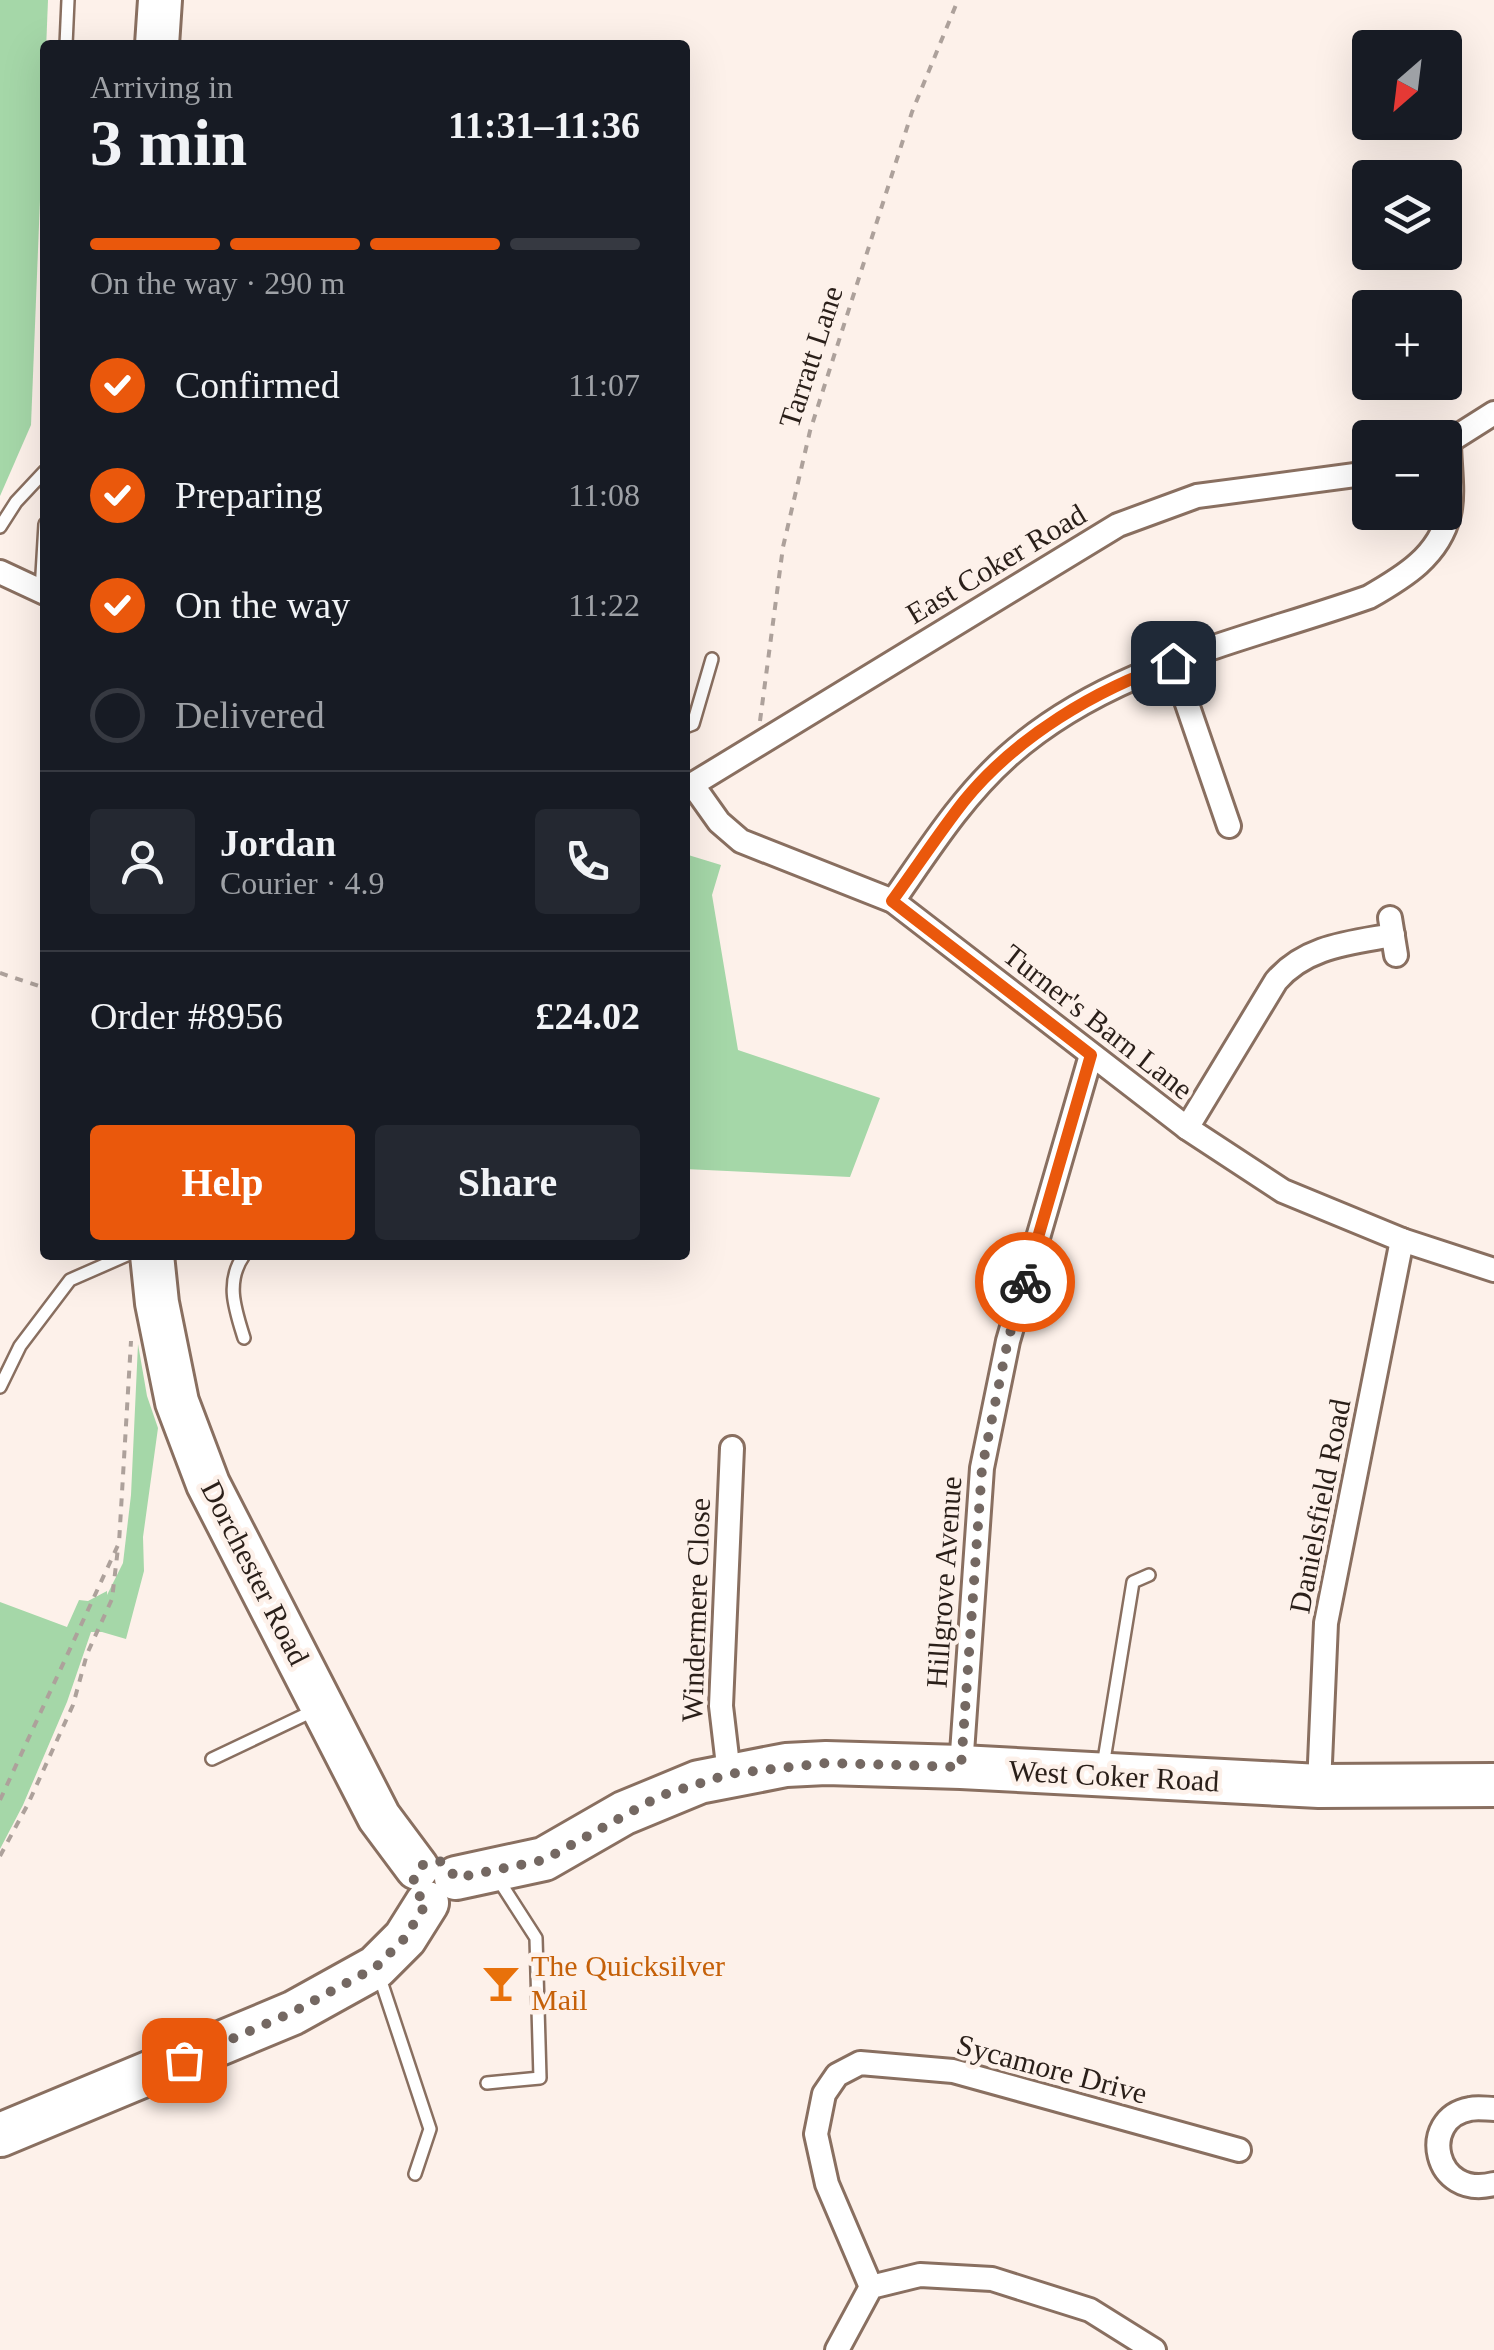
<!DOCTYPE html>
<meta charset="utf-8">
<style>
body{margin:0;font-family:Georgia,serif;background:#242831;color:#f1f3f6;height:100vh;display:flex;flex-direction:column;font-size:38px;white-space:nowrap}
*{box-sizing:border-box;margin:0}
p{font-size:32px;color:#9ea1a6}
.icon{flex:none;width:55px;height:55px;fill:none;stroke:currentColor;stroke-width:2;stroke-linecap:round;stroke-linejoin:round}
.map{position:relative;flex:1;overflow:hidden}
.drawer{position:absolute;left:40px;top:40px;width:650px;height:1220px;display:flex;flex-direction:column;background:#171b24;border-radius:10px;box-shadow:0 10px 40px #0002}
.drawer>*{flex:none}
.needle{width:65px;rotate:208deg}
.tools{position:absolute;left:1352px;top:30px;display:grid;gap:20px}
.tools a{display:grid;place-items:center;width:110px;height:110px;border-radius:10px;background:#171b24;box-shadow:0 10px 40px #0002;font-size:50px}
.pin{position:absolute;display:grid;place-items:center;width:85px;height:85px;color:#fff;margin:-42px;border-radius:20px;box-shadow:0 5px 15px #0006}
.courier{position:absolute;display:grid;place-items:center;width:100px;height:100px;margin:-50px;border:8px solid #ea580c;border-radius:50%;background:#fff;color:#222;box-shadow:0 2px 12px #0007}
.head em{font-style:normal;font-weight:700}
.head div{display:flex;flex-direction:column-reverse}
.head{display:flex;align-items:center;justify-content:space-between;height:170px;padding:0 50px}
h1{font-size:65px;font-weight:700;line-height:75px}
.bar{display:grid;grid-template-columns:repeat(4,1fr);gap:15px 10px;align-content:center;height:120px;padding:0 50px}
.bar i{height:12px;border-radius:8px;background:#363941}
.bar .current{background:#ea580c}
.bar p{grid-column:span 4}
.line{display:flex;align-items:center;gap:25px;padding:0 50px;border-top:2px solid #363941}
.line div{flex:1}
.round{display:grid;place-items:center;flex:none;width:105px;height:105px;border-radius:10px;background:#242831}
ol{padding:0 50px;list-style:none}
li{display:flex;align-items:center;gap:30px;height:110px}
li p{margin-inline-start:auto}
li .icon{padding:10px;border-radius:50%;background:#ea580c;color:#fff;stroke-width:4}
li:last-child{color:#9ea1a6}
li i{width:55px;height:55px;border:5px solid #363941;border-radius:50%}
.button{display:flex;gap:20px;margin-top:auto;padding:20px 50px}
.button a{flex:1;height:115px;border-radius:10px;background:#ea580c;color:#fff;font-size:40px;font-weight:700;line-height:115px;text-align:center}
.button a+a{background:#242831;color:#f1f3f6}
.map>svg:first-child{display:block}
.green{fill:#a5d7a8}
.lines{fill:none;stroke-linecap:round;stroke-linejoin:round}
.lane-casing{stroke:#896f60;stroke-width:16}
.street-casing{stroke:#896f60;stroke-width:28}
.highway-casing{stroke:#896f60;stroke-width:48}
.path{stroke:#ada19b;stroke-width:4;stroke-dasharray:8 8;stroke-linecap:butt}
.lane{stroke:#fff;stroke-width:11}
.street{stroke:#fff;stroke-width:22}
.highway{stroke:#fff;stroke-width:42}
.done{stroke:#746862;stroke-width:10;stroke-dasharray:0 18}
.route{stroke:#ea580c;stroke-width:12}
.labels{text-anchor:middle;stroke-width:9;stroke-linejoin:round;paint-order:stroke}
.street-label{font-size:30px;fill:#2a1f19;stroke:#fdf1ea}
.food-label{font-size:30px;fill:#c56008;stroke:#fdf1ea;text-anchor:start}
</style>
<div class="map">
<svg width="1494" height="2350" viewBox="0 0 1494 2350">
<rect width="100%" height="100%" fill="#fdf1ea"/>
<g class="green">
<path d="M0,0H48L31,425L0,496Z"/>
<path d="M685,854L721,865L712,895L738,1050L880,1098L850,1177L685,1169Z"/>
<path d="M138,1344L147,1396L158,1428L143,1537L144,1571L126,1639L102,1632H91L67,1702L23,1805L0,1849V1602L67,1627L79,1600L88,1601L107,1591V1595L123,1563L131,1495Z"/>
</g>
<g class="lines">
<g class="lane-casing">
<g id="lane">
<path d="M66,45L68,0"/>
<path d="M0,527L16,502L45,471"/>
<path d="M41,591L45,524"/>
<path d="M685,727L693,724L712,659"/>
<path d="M244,1338C235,1309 225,1282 244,1255"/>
<path d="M0,1387L20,1346L70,1280L127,1255"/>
<path d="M212,1759L315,1710"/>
<path d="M1103,1766L1133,1582L1149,1575"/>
<path d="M379,1975L430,2129L415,2174"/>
<path d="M487,2083L540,2078L536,1938L498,1879"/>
</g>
</g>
<g class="street-casing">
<g id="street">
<path d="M1445,444L1494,413"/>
<path d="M0,572L45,593"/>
<path d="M1173,663L1229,826"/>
<path d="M692,784L719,822L741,841L893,901L1187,1128L1283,1191L1402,1240L1494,1270"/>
<path d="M685,789L1118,525L1197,496L1370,473"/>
<path d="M893,901C928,851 961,798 1007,757C1106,667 1247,640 1369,597C1404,577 1439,556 1449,514C1454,493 1449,464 1449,442"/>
<path d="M1390,918L1396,955"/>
<path d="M1187,1128L1276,981C1306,946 1350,943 1393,935"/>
<path d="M961,1767L982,1468L1008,1341L1091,1055"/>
<path d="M729,1774L721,1706L732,1448"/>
<path d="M1319,1786L1326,1623L1402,1240"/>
<path d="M1494,2109C1487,2109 1478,2107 1470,2109C1418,2118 1433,2200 1494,2184"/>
<path d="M871,2287L827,2184L816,2134L824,2094L837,2075L860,2063L953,2071L1239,2150"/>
<path d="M837,2350L871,2287L920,2275L992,2279L1090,2310L1154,2350"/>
</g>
</g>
<g class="highway-casing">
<g id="highway">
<path d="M157,45L160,0"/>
<path d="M152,1255L157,1303L177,1402L208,1484L379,1817L417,1868"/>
<path d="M456,1878L544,1859L624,1813L699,1782L786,1765L826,1763L961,1767L1319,1786L1494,1785"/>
<path d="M0,2135L293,2013L376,1967L405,1938L427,1903"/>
</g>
</g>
<g class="path">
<path d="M760,721L783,547L810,431L912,112L958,0"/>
<path d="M0,973L45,988"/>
<path d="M0,1800L119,1543L131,1341"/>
<path d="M0,1856L28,1804L73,1705L87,1654L112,1599L118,1548"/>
</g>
<use href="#lane" class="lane"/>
<use href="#street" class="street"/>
<use href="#highway" class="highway"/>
</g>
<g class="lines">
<path class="done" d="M184,2060L293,2012L376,1967L405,1938L427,1902C402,1887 415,1856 443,1862L456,1878L544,1860L660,1796L729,1774L826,1763L961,1767L982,1468L1008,1340L1025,1282"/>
<path class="route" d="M1025,1282L1091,1055L892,901C916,868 939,833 964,801C1016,737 1096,689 1173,663"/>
</g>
<defs>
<g id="bar-bare" transform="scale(3)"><path d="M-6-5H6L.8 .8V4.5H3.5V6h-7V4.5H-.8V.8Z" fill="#e8710a" stroke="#fdf1ea" stroke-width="2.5" paint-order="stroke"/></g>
</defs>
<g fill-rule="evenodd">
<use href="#bar-bare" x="501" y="1983"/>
</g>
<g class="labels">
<g class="street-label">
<text transform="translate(811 357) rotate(-72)" y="10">Tarratt Lane</text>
<text transform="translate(996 564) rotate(-31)" y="10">East Coker Road</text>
<text transform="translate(1098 1022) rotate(38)" y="10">Turner's Barn Lane</text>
<text transform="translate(1320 1506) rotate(-79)" y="10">Danielsfield Road</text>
<text transform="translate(255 1573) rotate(63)" y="10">Dorchester Road</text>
<text transform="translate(944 1582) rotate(-86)" y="10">Hillgrove Avenue</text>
<text transform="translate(696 1610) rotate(-88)" y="10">Windermere Close</text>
<text transform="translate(1114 1776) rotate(3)" y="10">West Coker Road</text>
<text transform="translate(1052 2069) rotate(15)" y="10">Sycamore Drive</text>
</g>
<g class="food-label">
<text x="531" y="1976">The Quicksilver<tspan x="531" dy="34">Mail</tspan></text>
</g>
</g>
</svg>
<div class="tools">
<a><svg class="needle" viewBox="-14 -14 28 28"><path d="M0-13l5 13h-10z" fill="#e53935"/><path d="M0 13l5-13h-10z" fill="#9ea1a6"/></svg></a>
<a><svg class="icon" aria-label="layers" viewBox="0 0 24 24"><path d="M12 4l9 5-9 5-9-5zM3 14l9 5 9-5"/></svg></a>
<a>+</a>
<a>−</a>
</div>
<div class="pin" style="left:184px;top:2060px;background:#ea580c"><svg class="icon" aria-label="bag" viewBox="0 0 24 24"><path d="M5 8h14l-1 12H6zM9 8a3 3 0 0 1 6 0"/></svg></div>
<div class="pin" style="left:1173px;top:663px;background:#1f2937"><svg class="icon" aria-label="home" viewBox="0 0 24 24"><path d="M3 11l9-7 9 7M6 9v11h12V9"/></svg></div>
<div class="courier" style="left:1025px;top:1282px"><svg class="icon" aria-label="bike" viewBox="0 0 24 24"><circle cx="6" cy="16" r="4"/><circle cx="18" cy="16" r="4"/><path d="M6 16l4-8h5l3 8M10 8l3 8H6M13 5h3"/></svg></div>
<section class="drawer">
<div class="head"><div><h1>3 min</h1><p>Arriving in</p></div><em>11:31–11:36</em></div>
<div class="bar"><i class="current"></i><i class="current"></i><i class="current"></i><i></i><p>On the way · 290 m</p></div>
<ol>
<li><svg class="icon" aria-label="check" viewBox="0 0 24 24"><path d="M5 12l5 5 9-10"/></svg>Confirmed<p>11:07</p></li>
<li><svg class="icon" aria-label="check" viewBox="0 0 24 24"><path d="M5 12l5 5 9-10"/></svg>Preparing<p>11:08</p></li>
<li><svg class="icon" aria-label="check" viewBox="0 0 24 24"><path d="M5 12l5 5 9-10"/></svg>On the way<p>11:22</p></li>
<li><i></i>Delivered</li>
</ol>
<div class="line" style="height:180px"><a class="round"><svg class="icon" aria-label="person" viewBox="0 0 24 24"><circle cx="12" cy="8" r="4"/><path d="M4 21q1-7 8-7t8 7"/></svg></a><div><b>Jordan</b><p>Courier · 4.9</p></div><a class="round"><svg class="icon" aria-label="phone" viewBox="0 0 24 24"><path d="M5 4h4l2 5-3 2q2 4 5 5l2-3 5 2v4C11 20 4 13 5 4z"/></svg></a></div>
<div class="line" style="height:130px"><div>Order #8956</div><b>£24.02</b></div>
<div class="button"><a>Help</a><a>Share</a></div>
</section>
</div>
